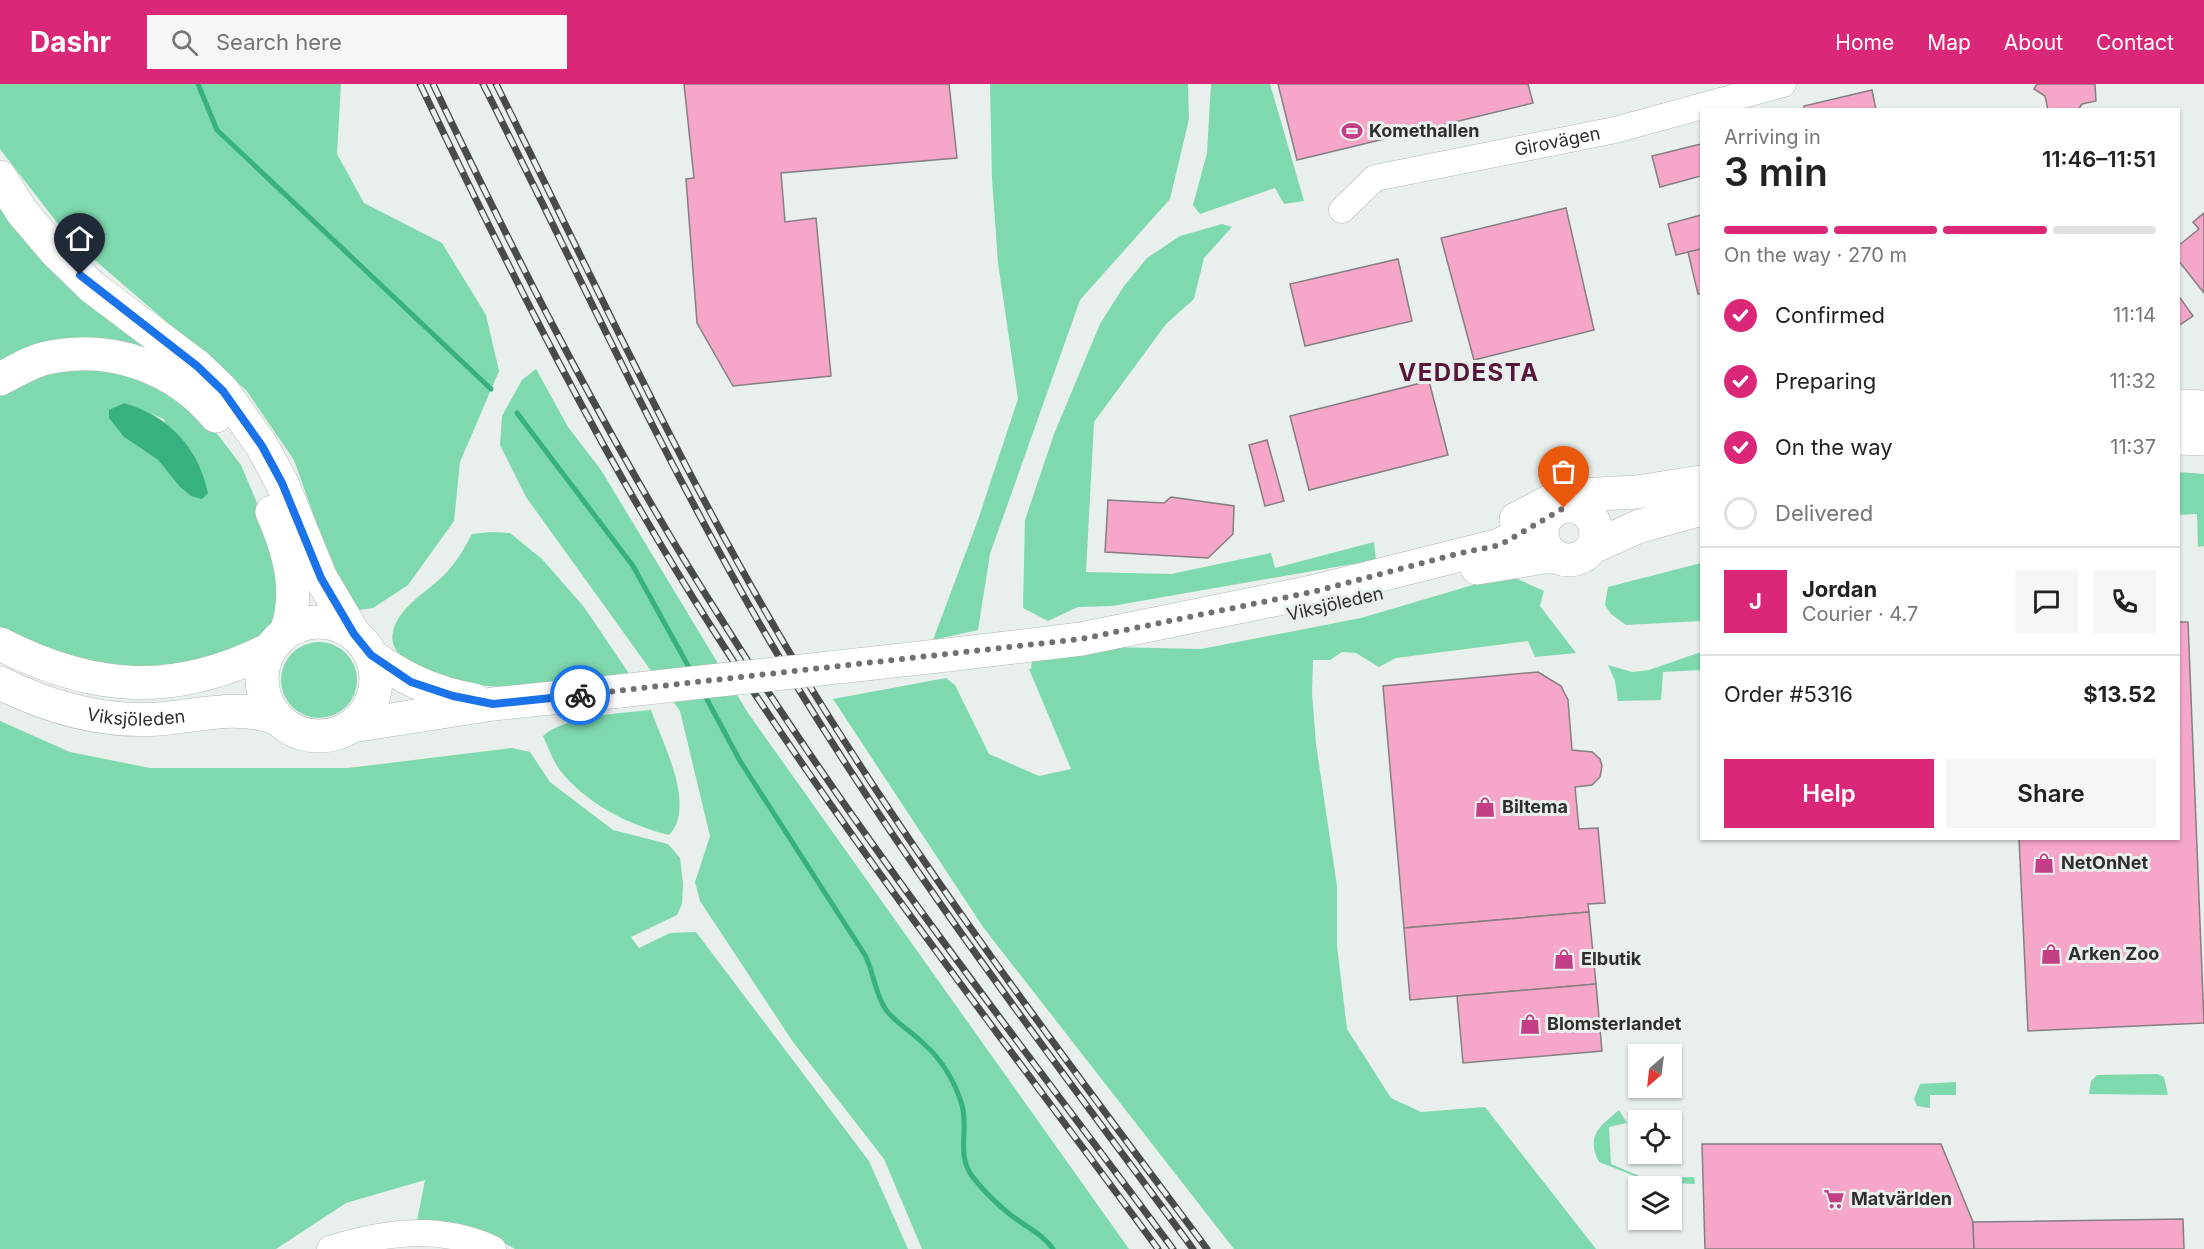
<!DOCTYPE html>
<meta charset="utf-8">
<style>
body{margin:0;font-family:Inter,sans-serif;background:#f6f6f6;color:#222;height:100vh;display:flex;flex-direction:column;font-size:22px;white-space:nowrap}
*{box-sizing:border-box;margin:0}
p{font-size:20px;color:#767676}
.icon{flex:none;width:33px;height:33px;fill:none;stroke:currentColor;stroke-width:2;stroke-linecap:round;stroke-linejoin:round}
.map{position:relative;flex:1;overflow:hidden}
.sheet{position:absolute;left:1700px;top:24px;width:480px;height:732px;display:flex;flex-direction:column;background:#fff;border-radius:0px;box-shadow:0 2px 4px #0004}
.sheet>*{flex:none}
.needle{width:39px;rotate:208deg}
.buttons{position:absolute;left:1628px;top:960px;display:grid;gap:12px}
.buttons a{display:grid;place-items:center;width:54px;height:54px;border-radius:0px;background:#fff;box-shadow:0 2px 4px #0004;font-size:30px}
.pin{position:absolute;display:grid;place-items:center;width:51px;height:51px;color:#fff;margin:-62px -26px;border-radius:50% 50% 50% 0;rotate:-45deg;box-shadow:0 0 6px #0007}
.pin .icon{rotate:45deg}
.courier{position:absolute;display:grid;place-items:center;width:60px;height:60px;margin:-30px;border:4px solid #1a73e8;border-radius:50%;background:#fff;color:#222;box-shadow:0 2px 8px #0007}
.head em{font-style:normal;font-weight:600}
.head div{display:flex;flex-direction:column-reverse}
.head{display:flex;align-items:center;justify-content:space-between;height:102px;padding:0 24px}
h1{font-size:39px;font-weight:600;line-height:45px}
.bar{display:grid;grid-template-columns:repeat(4,1fr);gap:9px 6px;align-content:center;height:72px;padding:0 24px}
.bar i{height:8px;border-radius:4px;background:#e0e0e0}
.bar .current{background:#db2777}
.bar p{grid-column:span 4}
.line{display:flex;align-items:center;gap:15px;padding:0 24px;border-top:2px solid #e0e0e0}
.line div{flex:1}
.round{display:grid;place-items:center;flex:none;width:63px;height:63px;border-radius:0px;background:#f6f6f6}
ol{padding:0 24px;list-style:none}
li{display:flex;align-items:center;gap:18px;height:66px}
li p{margin-inline-start:auto}
li .icon{padding:6px;border-radius:50%;background:#db2777;color:#fff;stroke-width:4}
li:last-child{color:#767676}
li i{width:33px;height:33px;border:3px solid #e0e0e0;border-radius:50%}
.button{display:flex;gap:12px;margin-top:auto;padding:12px 24px}
.button a{flex:1;height:69px;border-radius:0px;background:#db2777;color:#fff;font-size:24px;font-weight:600;line-height:69px;text-align:center}
.button a+a{background:#f6f6f6;color:#222}
header{display:flex;align-items:center;gap:36px;box-sizing:border-box;height:84px;padding:0 30px;background:#db2777;color:#fff}
header strong{font-size:28px}
nav{display:flex;gap:33px;margin-inline-start:auto;font-size:21px}
.search{width:420px;height:54px;background:#f6f6f6;display:flex;align-items:center;gap:15px;box-sizing:border-box;padding:0 21px;border-radius:0px;color:#767676;font-size:22px}
.map>svg:first-child{display:block}
.green{fill:#7ed9ae;fill-rule:evenodd}
.water{fill:#38b181}
.lines{fill:none;stroke-linecap:round;stroke-linejoin:round}
.stream{stroke:#38b181;stroke-width:5}
.building{fill:#f6a6c9;stroke:#847f81;stroke-width:1.5}
.minor-casing{stroke:#b2b7b4;stroke-width:27}
.major-casing{stroke:#b2b7b4;stroke-width:34}
.highway-casing{stroke:#b2b7b4;stroke-width:34}
.minor{stroke:#fff;stroke-width:26}
.major{stroke:#fff;stroke-width:33}
.highway{stroke:#fff;stroke-width:33}
.rail-casing{stroke:#494b4a;stroke-width:7}
.rail{stroke:#e9efec;stroke-width:4.5;stroke-dasharray:14;stroke-linecap:butt}
.major-bridge-casing{stroke:#b2b7b4;stroke-width:34;stroke-linecap:butt}
.major-bridge{stroke:#fff;stroke-width:33}
.done{stroke:#6f7270;stroke-width:6;stroke-dasharray:0 10.8}
.route{stroke:#1a73e8;stroke-width:8}
.labels{text-anchor:middle;stroke-width:6;stroke-linejoin:round;paint-order:stroke}
.poi-label{font-size:18px;font-weight:bold;fill:#2d2e2d;stroke:#e9efec;text-anchor:start}
.street-label{font-size:18px;fill:#2d2e2d;stroke:#e9efec}
.district-label{font-size:24px;font-weight:bold;letter-spacing:1.5px;fill:#551637;stroke:#e9efec}
</style>
<header>
<strong>Dashr</strong>
<div class="search"><svg class="icon" aria-label="search" viewBox="0 0 24 24"><circle cx="10" cy="10" r="6"/><path d="M15 15l6 6"/></svg>Search here</div>
<nav><a>Home</a><a>Map</a><a>About</a><a>Contact</a></nav>
</header>
<div class="map">
<svg width="2204" height="1165" viewBox="0 0 2204 1165">
<rect width="100%" height="100%" fill="#e9efec"/>
<g class="green">
<path d="M0,0H341L337,70L364,119L442,159L486,231L499,287L460,378L454,437L408,501L373,524L358,526L336,494L294,376L246,306L69,154L0,65Z"/>
<path d="M990,0H1188L1189,35L1170,115L1080,216L990,470L978,546L933,556L978,436L1018,315L998,179L992,95Z"/>
<path d="M1211,0H1270L1304,117L1284,120L1275,104L1200,130L1193,121L1207,69Z"/>
<path d="M0,111L187,287L0,282Z"/>
<path d="M1222,140L1232,143L1204,174L1194,215L1166,240L1094,338L1086,488L1171,490L1271,469L1275,484L1374,458L1376,476L1112,522L1078,523L1048,537L1023,524L1025,436L1054,350L1100,240L1124,202L1147,174L1180,152Z"/>
<path d="M93,279L192,317L241,381L265,438L282,491L278,535L256,561L152,588L83,582L0,549V309L48,285ZM124,319L164,335L179,402L158,376L124,353L110,326Z"/>
<path d="M536,285L568,343L601,386L748,629L1129,1165H922L884,1075L793,958L700,817L695,798L710,752L680,627L526,413L500,361L502,332L522,296Z"/>
<path d="M2178,388L2204,390V462L2198,463L2197,430L2178,431Z"/>
<path d="M490,448L510,449L542,475L584,523L630,591C561,601 476,617 413,580C399,572 388,562 394,544C401,522 428,507 444,491C456,479 464,465 472,450Z"/>
<path d="M1701,479V537L1626,541L1611,530L1605,521L1608,503Z"/>
<path d="M1500,493H1513L1544,507L1540,522L1576,569L1535,573L1528,557L1396,574L1379,583L1356,569L1342,568L1330,576H1313L1312,609L1316,660L1337,802V862L1347,945L1391,1014L1421,1028L1485,1023L1596,1165H1234L983,843L833,615L946,594L955,601L989,670L1039,692L1071,685L1029,585H1031L1033,568L1108,563L1201,565L1361,534Z"/>
<circle cx="319" cy="596" r="38"/>
<path d="M1701,568V586L1663,588L1661,616L1618,617L1615,597L1608,581L1632,588L1649,586Z"/>
<path d="M651,626C662,658 697,722 669,751C628,741 585,719 559,685C552,675 548,662 543,652C564,632 622,629 651,626Z"/>
<path d="M0,637L70,668L150,684H348L512,664L530,668L550,698L613,746L668,760L680,774L683,800L682,820L677,831L631,853L639,864L670,849L696,848L869,1077L908,1165H515L490,1151L417,1137L425,1096L346,1119L276,1165H0Z"/>
<path d="M2157,990L2164,993L2168,1011L2089,1010L2091,997L2097,991Z"/>
<path d="M1956,998V1011H1930V1024L1917,1022L1914,1015L1920,1000Z"/>
<path d="M1619,1026L1627,1039L1609,1043L1611,1080L1644,1094L1694,1093L1695,1100L1650,1098L1599,1078C1586,1052 1599,1043 1619,1026Z"/>
</g>
<path class="water" d="M124,319C169,332 198,363 208,409L202,415L191,412L179,402L158,376L124,353L109,334V326Z"/>
<g class="lines">
<g class="stream">
<path d="M198,0L217,46L491,305"/>
<path d="M517,329L633,482L691,587"/>
<path d="M703,608L740,677L865,871C874,889 875,910 886,926C897,940 912,948 924,960C942,976 955,998 962,1021C969,1046 956,1070 972,1092C981,1104 995,1118 1007,1128C1022,1141 1042,1149 1053,1165"/>
</g>
</g>
<g class="building">
<path d="M684,0H949L957,74L781,89L785,138L816,134L831,292L733,302L697,239L686,95L694,94Z"/>
<path d="M1278,0H1528L1533,19L1297,76Z"/>
<path d="M2037,0H2095L2096,17L2082,20L2078,26H2048L2045,12L2034,5Z"/>
<path d="M1872,6L1876,26H1804V22Z"/>
<path d="M1701,60V92L1660,103L1652,72Z"/>
<path d="M1566,124L1594,246L1474,276L1441,154Z"/>
<path d="M2204,129V209L2178,176V162L2199,145L2193,138Z"/>
<path d="M1701,131V165L1676,171L1668,140Z"/>
<path d="M1701,165V210H1698L1688,168Z"/>
<path d="M1398,175L1412,237L1305,262L1290,200Z"/>
<path d="M2178,211L2193,232L2178,242Z"/>
<path d="M1429,297L1448,371L1309,406L1290,332Z"/>
<path d="M1267,356L1284,417L1265,422L1249,361Z"/>
<path d="M1171,413L1234,422L1233,450L1208,474L1105,468L1108,416L1164,419Z"/>
<path d="M2178,538H2188L2204,939L2028,947L2019,754H2178Z"/>
<path d="M1538,588L1561,602L1568,616L1572,666L1592,668L1600,675L1602,682L1600,693L1592,701L1575,703L1579,745L1598,744L1605,819L1588,820L1589,828L1404,844L1383,602Z"/>
<path d="M1589,828L1596,900L1410,916L1404,844Z"/>
<path d="M1596,900L1602,967L1463,979L1457,912Z"/>
<path d="M1702,1060H1941L1973,1138L1974,1165H1705Z"/>
<path d="M2183,1135L2184,1165H1974L1973,1138Z"/>
</g>
<g class="lines">
<g class="minor-casing">
<g id="minor">
<path id="s1" d="M1342,126L1375,94L1615,46L1783,0"/>
<path d="M330,1165C384,1148 439,1140 493,1165"/>
</g>
</g>
<g class="major-casing">
<g id="major">
<path d="M2178,322L2204,323"/>
<path d="M2178,354L2204,355"/>
<circle cx="1569" cy="449" r="27"/>
<path d="M1516,435L1560,412L1637,408L1701,398"/>
<path d="M1593,463L1640,442L1701,425"/>
<path d="M1477,484L1551,472"/>
<circle cx="319" cy="595" r="57"/>
<path d="M0,560C94,608 175,613 270,565"/>
<path d="M371,571C404,595 434,609 474,616"/>
<path d="M947,571L1081,555L1312,508L1500,461L1545,435"/>
<path id="s2" d="M0,599C50,624 102,639 159,635C199,632 237,620 276,634"/>
<path d="M352,642L493,620L620,607"/>
</g>
</g>
<g class="highway-casing">
<g id="highway">
<path d="M0,93L22,128L56,168L92,203L197,282L223,307L262,362L282,399L321,494L354,550"/>
<path d="M0,295C16,287 33,276 51,273C113,261 176,284 216,332"/>
<path d="M272,428C289,466 301,508 286,548"/>
</g>
</g>
<use href="#minor" class="minor"/>
<use href="#major" class="major"/>
<use href="#highway" class="highway"/>
<g class="rail-casing">
<g id="rail">
<path d="M420,0C509,186 601,370 712,544C849,759 1007,960 1158,1165"/>
<path d="M433,0C521,184 613,366 723,538C860,756 1020,959 1173,1165"/>
<path d="M483,0C575,182 660,368 762,544C889,762 1043,962 1193,1165"/>
<path d="M496,0C602,213 702,432 829,633C945,817 1077,991 1207,1165"/>
</g>
</g>
<use href="#rail" class="rail"/>
<g class="major-bridge-casing">
<path id="major-bridge" d="M620,607L947,571"/>
</g>
<use href="#major-bridge" class="major-bridge"/>
</g>
<g class="lines">
<path class="done" d="M580,611L1081,555L1312,508L1461,469L1500,461L1564,424"/>
<path class="route" d="M80,191L197,282L223,307L262,362L282,399L321,494L354,550L371,571L411,598L453,612L493,620L580,611"/>
</g>
<defs>
<g id="stadium-bare" transform="scale(1.62)"><path d="M0-5a6.5 5 0 1 0 0 10a6.5 5 0 1 0 0-10ZM-3.5-1.8h7v3.6h-7Z" fill="#c33f85" stroke="#e9efec" stroke-width="2.5" paint-order="stroke"/></g>
<g id="shop-bare" transform="scale(1.62)"><path d="M-5-2.5h2.3a2.7 3.5 0 0 1 5.4 0H5L5.5 6h-11ZM-1.5-2.5h3a1.5 2.3 0 0 0-3 0Z" fill="#c33f85" stroke="#e9efec" stroke-width="2.5" paint-order="stroke"/></g>
<g id="supermarket-bare" transform="scale(1.62)"><path d="M-6-5.5h2.5l.6 2H6L4.5 2H-2.5L-4.4-4H-6ZM-1.5 3.2a1.3 1.3 0 1 0 .1 0ZM3 3.2a1.3 1.3 0 1 0 .1 0Z" fill="#c33f85" stroke="#e9efec" stroke-width="2.5" paint-order="stroke"/></g>
</defs>
<g fill-rule="evenodd">
<use href="#stadium-bare" x="1352" y="47"/>
<use href="#shop-bare" x="1485" y="723"/>
<use href="#shop-bare" x="2044" y="779"/>
<use href="#shop-bare" x="2051" y="870"/>
<use href="#shop-bare" x="1564" y="875"/>
<use href="#shop-bare" x="1530" y="940"/>
<use href="#supermarket-bare" x="1834" y="1115"/>
</g>
<g class="labels">
<g class="poi-label">
<text x="1369" y="53">Komethallen</text>
<text x="1502" y="729">Biltema</text>
<text x="2061" y="785">NetOnNet</text>
<text x="2068" y="876">Arken Zoo</text>
<text x="1581" y="881">Elbutik</text>
<text x="1547" y="946">Blomsterlandet</text>
<text x="1851" y="1121">Matvärlden</text>
</g>
<g class="street-label">
<text dy="6" stroke="none"><textPath href="#s1" startOffset="232">Girovägen</textPath></text>
<text transform="translate(1335 520) rotate(-13)" y="6">Viksjöleden</text>
<text dy="6" stroke="none"><textPath href="#s2" startOffset="142">Viksjöleden</textPath></text>
</g>
<g class="district-label">
<text x="1469" y="297">VEDDESTA</text>
</g>
</g>
</svg>
<div class="buttons">
<a><svg class="needle" viewBox="-14 -14 28 28"><path d="M0-13l5 13h-10z" fill="#e53935"/><path d="M0 13l5-13h-10z" fill="#767676"/></svg></a>
<a><svg class="icon" aria-label="locate" viewBox="0 0 24 24"><circle cx="12" cy="12" r="6"/><path d="M12 2v4M12 18v4M2 12h4M18 12h4"/></svg></a>
<a><svg class="icon" aria-label="layers" viewBox="0 0 24 24"><path d="M12 4l9 5-9 5-9-5zM3 14l9 5 9-5"/></svg></a>
</div>
<div class="pin" style="left:1564px;top:424px;background:#ea580c"><svg class="icon" aria-label="bag" viewBox="0 0 24 24"><path d="M5 8h14l-1 12H6zM9 8a3 3 0 0 1 6 0"/></svg></div>
<div class="pin" style="left:80px;top:191px;background:#1f2937"><svg class="icon" aria-label="home" viewBox="0 0 24 24"><path d="M3 11l9-7 9 7M6 9v11h12V9"/></svg></div>
<div class="courier" style="left:580px;top:611px"><svg class="icon" aria-label="bike" viewBox="0 0 24 24"><circle cx="6" cy="16" r="4"/><circle cx="18" cy="16" r="4"/><path d="M6 16l4-8h5l3 8M10 8l3 8H6M13 5h3"/></svg></div>
<section class="sheet">
<div class="head"><div><h1>3 min</h1><p>Arriving in</p></div><em>11:46–11:51</em></div>
<div class="bar"><i class="current"></i><i class="current"></i><i class="current"></i><i></i><p>On the way · 270 m</p></div>
<ol>
<li><svg class="icon" aria-label="check" viewBox="0 0 24 24"><path d="M5 12l5 5 9-10"/></svg>Confirmed<p>11:14</p></li>
<li><svg class="icon" aria-label="check" viewBox="0 0 24 24"><path d="M5 12l5 5 9-10"/></svg>Preparing<p>11:32</p></li>
<li><svg class="icon" aria-label="check" viewBox="0 0 24 24"><path d="M5 12l5 5 9-10"/></svg>On the way<p>11:37</p></li>
<li><i></i>Delivered</li>
</ol>
<div class="line" style="height:108px"><b class="round" style="background:#db2777;color:#fff">J</b><div><b>Jordan</b><p>Courier · 4.7</p></div><a class="round"><svg class="icon" aria-label="chat" viewBox="0 0 24 24"><path d="M4 5h16v11H9l-5 4z"/></svg></a><a class="round"><svg class="icon" aria-label="phone" viewBox="0 0 24 24"><path d="M5 4h4l2 5-3 2q2 4 5 5l2-3 5 2v4C11 20 4 13 5 4z"/></svg></a></div>
<div class="line" style="height:78px"><div>Order #5316</div><b>$13.52</b></div>
<div class="button"><a>Help</a><a>Share</a></div>
</section>
</div>
